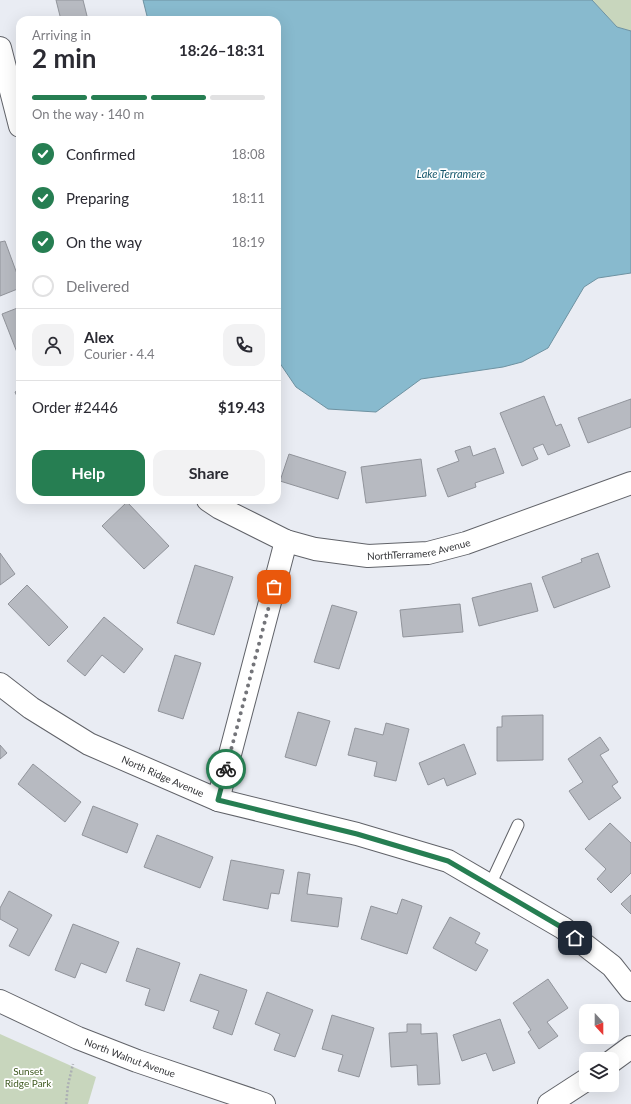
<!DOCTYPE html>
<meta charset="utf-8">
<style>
body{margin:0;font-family:Lato,sans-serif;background:#f2f2f3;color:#2b2b33;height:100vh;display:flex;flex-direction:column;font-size:15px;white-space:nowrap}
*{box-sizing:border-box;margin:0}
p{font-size:13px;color:#7c7c81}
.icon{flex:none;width:22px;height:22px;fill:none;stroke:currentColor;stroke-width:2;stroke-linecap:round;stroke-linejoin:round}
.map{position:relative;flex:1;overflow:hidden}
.sheet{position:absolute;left:16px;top:16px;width:265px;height:488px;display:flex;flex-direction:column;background:#fff;border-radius:12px;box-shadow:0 4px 16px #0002}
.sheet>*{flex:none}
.needle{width:26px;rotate:159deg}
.fabs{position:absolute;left:579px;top:1004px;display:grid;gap:8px}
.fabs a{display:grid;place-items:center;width:40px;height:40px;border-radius:8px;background:#fff;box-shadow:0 4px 16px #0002;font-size:20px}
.pin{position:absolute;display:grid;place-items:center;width:34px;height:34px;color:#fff;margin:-17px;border-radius:8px;box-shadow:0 2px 6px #0006}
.courier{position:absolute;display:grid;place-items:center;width:40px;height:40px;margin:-20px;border:3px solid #267e52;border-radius:50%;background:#fff;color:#222;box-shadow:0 1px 5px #0007}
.overview em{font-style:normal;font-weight:700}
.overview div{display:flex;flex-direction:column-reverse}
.overview{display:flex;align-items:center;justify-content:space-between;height:68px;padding:0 16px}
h1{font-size:26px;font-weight:700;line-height:30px}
.bar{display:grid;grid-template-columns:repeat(4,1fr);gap:6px 4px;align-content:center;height:48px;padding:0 16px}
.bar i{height:5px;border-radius:3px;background:#e1e1e2}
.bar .on{background:#267e52}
.bar p{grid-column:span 4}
.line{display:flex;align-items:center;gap:10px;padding:0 16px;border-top:1px solid #e1e1e2}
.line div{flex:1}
.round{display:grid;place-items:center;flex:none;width:42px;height:42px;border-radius:12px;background:#f2f2f3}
ol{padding:0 16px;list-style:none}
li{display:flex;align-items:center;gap:12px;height:44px}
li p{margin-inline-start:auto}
li .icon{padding:4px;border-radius:50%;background:#267e52;color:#fff;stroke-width:4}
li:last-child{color:#7c7c81}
li i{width:22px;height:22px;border:2px solid #e1e1e2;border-radius:50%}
.cta{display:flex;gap:8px;margin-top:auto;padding:8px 16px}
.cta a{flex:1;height:46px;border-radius:12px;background:#267e52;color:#fff;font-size:16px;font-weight:700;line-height:46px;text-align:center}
.cta a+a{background:#f2f2f3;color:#2b2b33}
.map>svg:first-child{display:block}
.green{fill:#c8d6bd}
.water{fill:#88bace;stroke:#6e92a1}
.building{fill:#b7bac1;stroke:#91949b}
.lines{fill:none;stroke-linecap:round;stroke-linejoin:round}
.service-casing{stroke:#616369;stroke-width:13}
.minor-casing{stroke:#616369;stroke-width:24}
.path{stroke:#acafb4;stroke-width:2.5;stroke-dasharray:2 2;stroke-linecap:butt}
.service{stroke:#fff;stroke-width:11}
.minor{stroke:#fff;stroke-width:22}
.done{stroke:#737479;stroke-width:4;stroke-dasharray:0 7.2}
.route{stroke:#267e52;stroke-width:5}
.labels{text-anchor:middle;stroke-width:3.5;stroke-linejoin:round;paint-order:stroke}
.street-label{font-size:10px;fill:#333437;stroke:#fff}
.park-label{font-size:10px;fill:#405b22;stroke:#fff}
.water-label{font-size:11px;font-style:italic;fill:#14576c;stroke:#fff}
</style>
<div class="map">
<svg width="631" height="1104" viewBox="0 0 631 1104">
<rect width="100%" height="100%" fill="#e9ecf3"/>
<g class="green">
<path d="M592,0H631V31L617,27Z"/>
<path d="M0,1034L96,1077L88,1104H0Z"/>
</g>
<path class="water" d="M143,0H592L617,27L631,31V273L598,278L584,287L548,348L522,362L503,367L421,379L376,412L328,409L296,387L277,359V20H148Z"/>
<g class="building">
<path d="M56,0H83L88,20H61Z"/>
<path d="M5,241L20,282V288L0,296V242Z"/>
<path d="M20,307V360L2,314Z"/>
<path d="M20,389V403L15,392Z"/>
<path d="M544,396L556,426L561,424L570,446L548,455L543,444L533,448L538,459L522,466L500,413Z"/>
<path d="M631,399V427L588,443L578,418Z"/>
<path d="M470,446L473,456L495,448L504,473L475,483L476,487L448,497L437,469L459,461L455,451Z"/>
<path d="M289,454L346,472L338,499L280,481Z"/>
<path d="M421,459L426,496L366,503L361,467Z"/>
<path d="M127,502L169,546L144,569L102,526Z"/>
<path d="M0,553L15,574L0,585Z"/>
<path d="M598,553L610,587L554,608L542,577L582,562L581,559Z"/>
<path d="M195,565L233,577L214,635L177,623Z"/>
<path d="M531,583L538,611L479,626L472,598Z"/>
<path d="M27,585L68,627L49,646L8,604Z"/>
<path d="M460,604L463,632L403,637L400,610Z"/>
<path d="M332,605L357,612L339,669L314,662Z"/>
<path d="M104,617L143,649L124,673L102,655L85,676L67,661Z"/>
<path d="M175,655L201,663L183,719L158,711Z"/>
<path d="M298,712L330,721L316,766L285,757Z"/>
<path d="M543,715V760L497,761V727H502V716Z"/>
<path d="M386,723L409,729L396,781L374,776L377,762L348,755L355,728L383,735Z"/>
<path d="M600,737L609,750L600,755L618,782L612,786L621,798L589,820L569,791L583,782L568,759Z"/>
<path d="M464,744L476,774L447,786L444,778L428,785L419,763Z"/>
<path d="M0,745L7,753L0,759Z"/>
<path d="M33,764L81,802L65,822L18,784Z"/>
<path d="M93,806L138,824L127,853L82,835Z"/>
<path d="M610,823L631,843V873L611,893L597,879L606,869L585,849Z"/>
<path d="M157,835L213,857L200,888L144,867Z"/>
<path d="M231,860L284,870L279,894L271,893L268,909L223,900Z"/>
<path d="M298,872L310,874L307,894L342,898L338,927L291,921Z"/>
<path d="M9,891L52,915L29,956L9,946L18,929L0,919V908Z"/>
<path d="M631,895V914L621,904Z"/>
<path d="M402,899L422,906L407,954L361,939L371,906L397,914Z"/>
<path d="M450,917L480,933L475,943L488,950L476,971L433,948Z"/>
<path d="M73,924L119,942L106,973L81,963L75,978L55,970Z"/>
<path d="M137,948L180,963L164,1011L145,1005L150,989L126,981Z"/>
<path d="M200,974L247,990L232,1035L213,1028L219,1011L190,1001Z"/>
<path d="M548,979L568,1008L547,1022L558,1036L539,1049L528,1032L531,1030L513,1003Z"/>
<path d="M267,992L313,1010L295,1057L274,1050L280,1034L255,1024Z"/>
<path d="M332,1015L374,1028L359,1077L338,1071L343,1055L322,1049Z"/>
<path d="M500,1019L515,1063L493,1071L486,1053L462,1061L453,1035Z"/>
<path d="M407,1024H421V1034L437,1033L440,1084L418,1085L417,1065L391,1067L389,1033L407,1032Z"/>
</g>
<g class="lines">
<g class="service-casing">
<path id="service" d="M490,885L518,825"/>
</g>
<g class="minor-casing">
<g id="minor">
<path d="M0,48L20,126"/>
<path id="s1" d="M208,500L220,508L286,541L315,549L368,556L428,553L466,543L631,483"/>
<path id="s2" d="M0,684L31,708L89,744L218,800L357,834L448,861L563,928L612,966L631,990"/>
<path d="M218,800L286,541"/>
<path id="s3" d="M0,1001L78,1038L137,1061L264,1104"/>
<path d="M612,1061L631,1047"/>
<path d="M549,1104L586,1080"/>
</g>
</g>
<path class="path" d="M66,1104L68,1085L73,1064"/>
<use href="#service" class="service"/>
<use href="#minor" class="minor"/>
</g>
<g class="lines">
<path class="done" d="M226,769L274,587"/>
<path class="route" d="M226,769L218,800L357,834L448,861L563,928L575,938"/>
</g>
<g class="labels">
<g class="street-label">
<text dy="4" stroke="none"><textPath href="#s1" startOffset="223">NorthTerramere Avenue</textPath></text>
<text dy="4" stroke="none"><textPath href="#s2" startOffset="188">North Ridge Avenue</textPath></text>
<text dy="4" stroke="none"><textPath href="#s3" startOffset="142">North Walnut Avenue</textPath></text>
</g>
<g class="park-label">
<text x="28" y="1075">Sunset<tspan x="28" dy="12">Ridge Park</tspan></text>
</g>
<g class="water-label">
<text x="451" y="178">Lake Terramere</text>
</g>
</g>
</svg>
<div class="fabs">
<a><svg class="needle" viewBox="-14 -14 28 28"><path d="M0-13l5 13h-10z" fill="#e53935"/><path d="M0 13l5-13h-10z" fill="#7c7c81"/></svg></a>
<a><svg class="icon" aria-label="layers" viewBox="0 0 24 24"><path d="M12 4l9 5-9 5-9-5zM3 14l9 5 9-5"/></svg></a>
</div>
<div class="pin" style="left:274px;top:587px;background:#ea580c"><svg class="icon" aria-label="bag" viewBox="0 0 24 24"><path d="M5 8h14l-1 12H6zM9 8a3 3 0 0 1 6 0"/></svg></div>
<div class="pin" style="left:575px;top:938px;background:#1f2937"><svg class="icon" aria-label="home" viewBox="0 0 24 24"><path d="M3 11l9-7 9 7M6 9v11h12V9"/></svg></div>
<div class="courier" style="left:226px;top:769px"><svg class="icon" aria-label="bike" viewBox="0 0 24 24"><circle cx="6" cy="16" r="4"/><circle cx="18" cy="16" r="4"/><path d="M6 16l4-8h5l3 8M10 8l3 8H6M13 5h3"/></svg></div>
<section class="sheet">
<div class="overview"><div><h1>2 min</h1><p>Arriving in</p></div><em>18:26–18:31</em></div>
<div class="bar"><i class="on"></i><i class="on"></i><i class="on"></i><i></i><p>On the way · 140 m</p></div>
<ol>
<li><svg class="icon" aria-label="check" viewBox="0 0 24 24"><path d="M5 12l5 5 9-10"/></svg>Confirmed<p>18:08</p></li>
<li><svg class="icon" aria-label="check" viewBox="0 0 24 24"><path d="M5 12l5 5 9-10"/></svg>Preparing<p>18:11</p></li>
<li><svg class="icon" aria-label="check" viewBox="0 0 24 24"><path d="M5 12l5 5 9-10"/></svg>On the way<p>18:19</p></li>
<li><i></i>Delivered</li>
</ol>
<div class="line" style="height:72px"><a class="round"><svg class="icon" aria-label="person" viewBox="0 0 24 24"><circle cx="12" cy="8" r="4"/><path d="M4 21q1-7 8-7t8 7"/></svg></a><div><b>Alex</b><p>Courier · 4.4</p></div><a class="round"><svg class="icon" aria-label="phone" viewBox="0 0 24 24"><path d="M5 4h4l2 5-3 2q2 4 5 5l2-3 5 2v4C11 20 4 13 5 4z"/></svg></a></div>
<div class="line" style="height:52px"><div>Order #2446</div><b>$19.43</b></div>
<div class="cta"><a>Help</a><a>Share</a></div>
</section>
</div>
